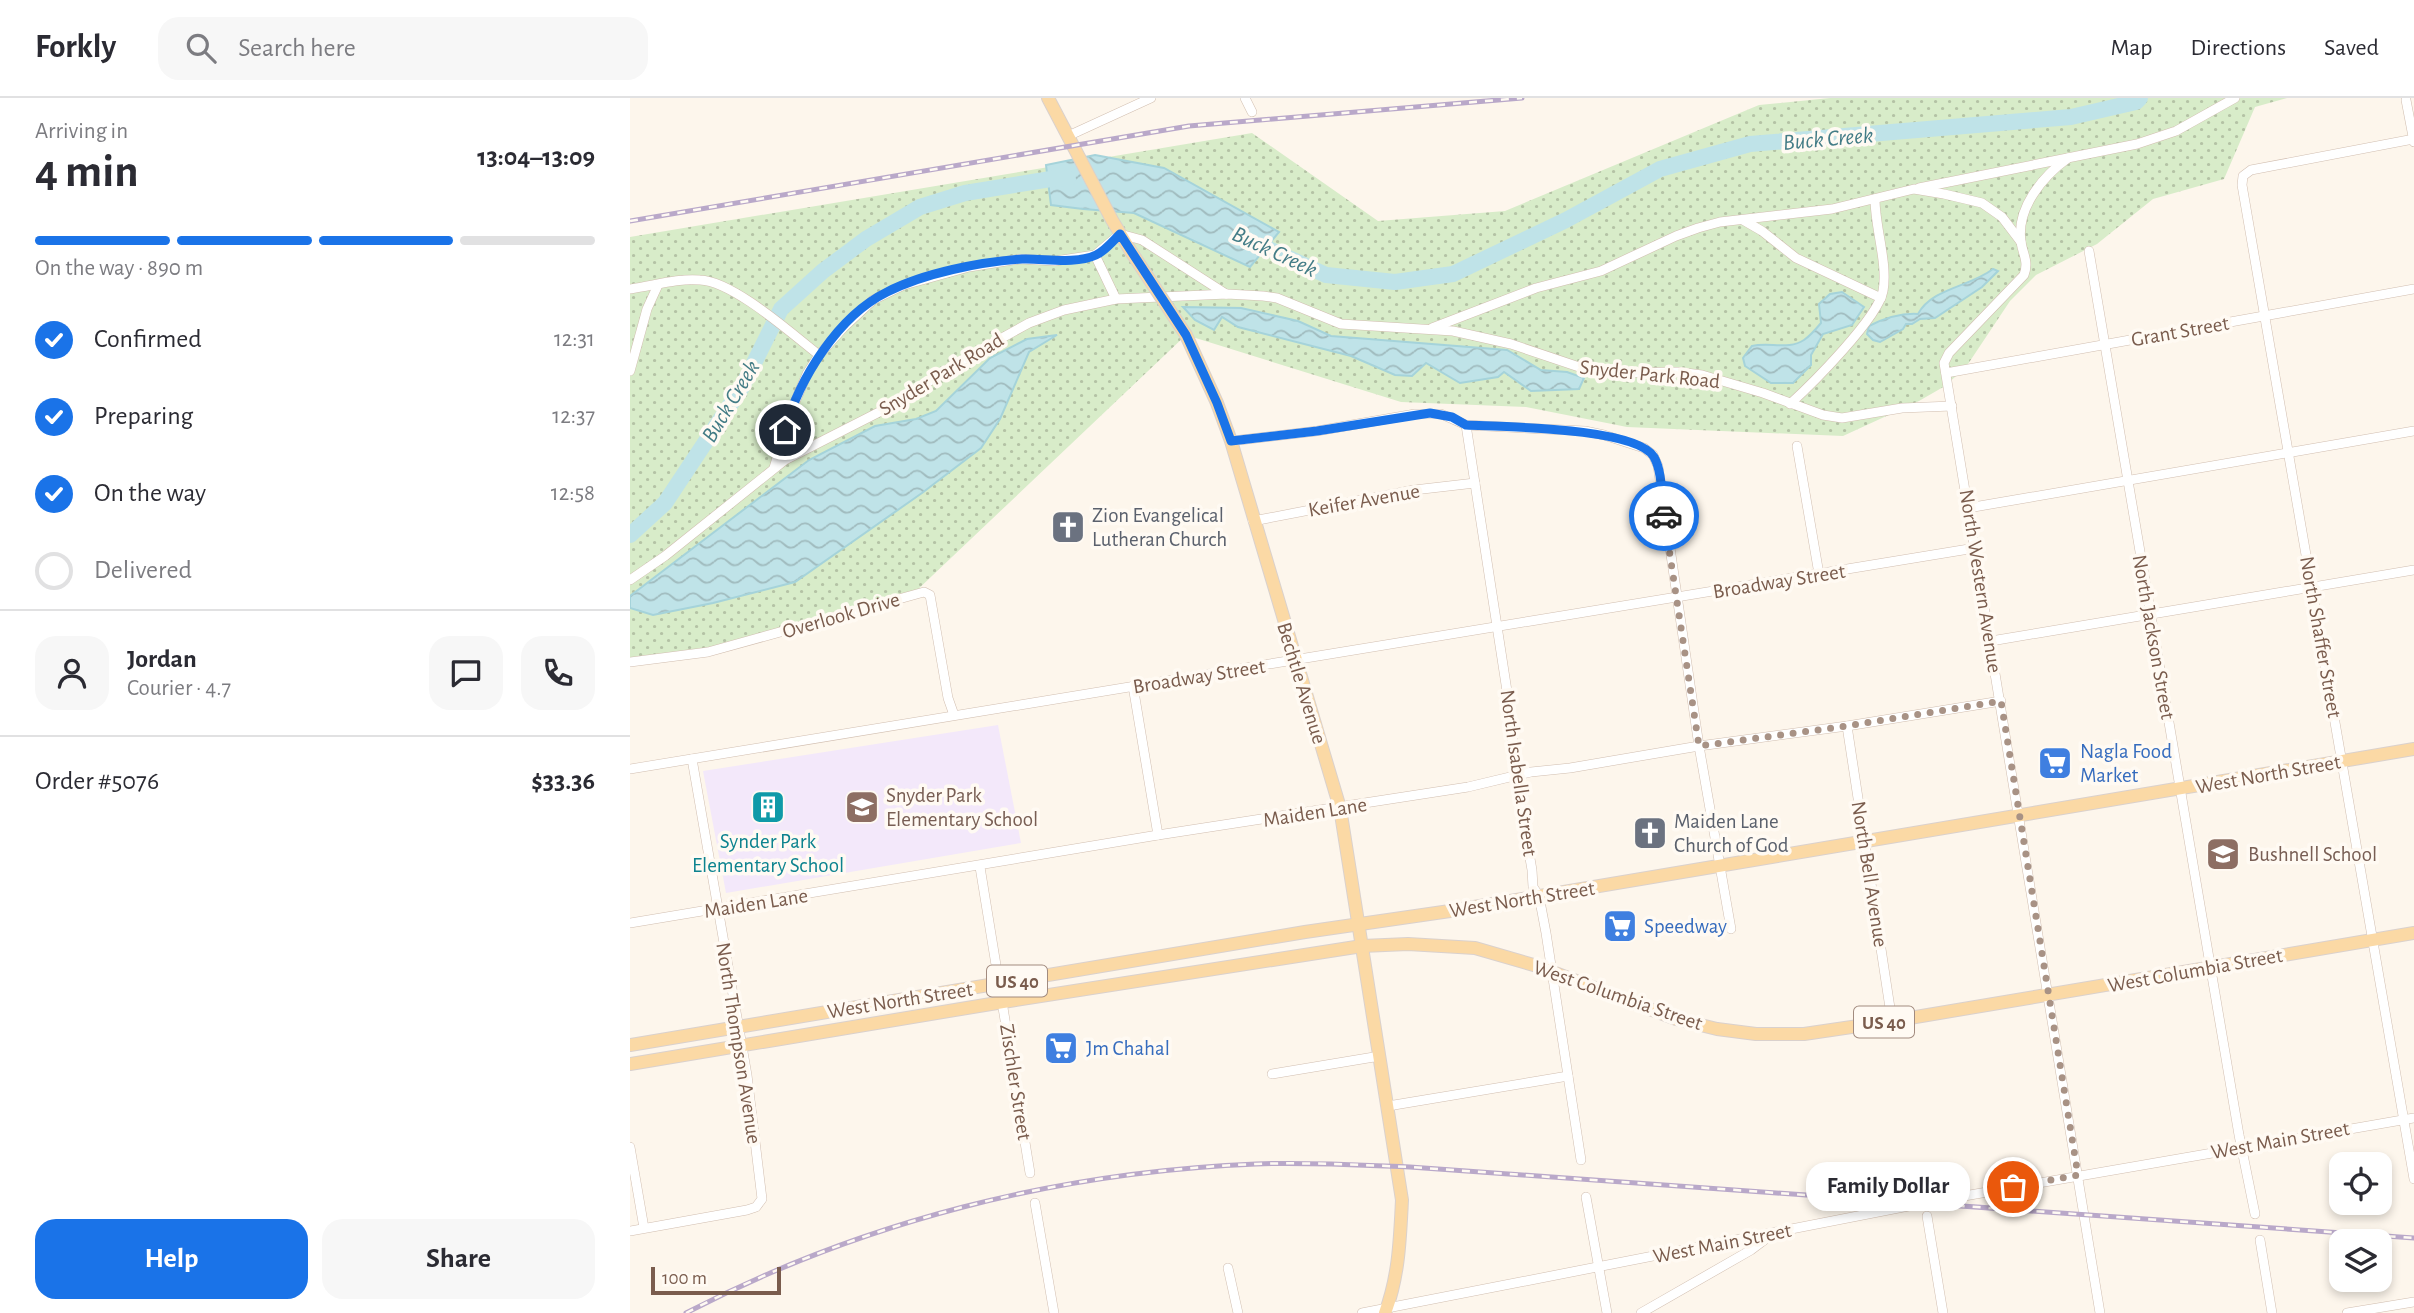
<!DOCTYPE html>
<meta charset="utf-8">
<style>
body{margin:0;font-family:"Alegreya Sans",sans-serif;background:#f7f7f7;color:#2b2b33;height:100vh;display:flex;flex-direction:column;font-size:26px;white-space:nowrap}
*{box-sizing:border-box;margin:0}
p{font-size:23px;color:#7c7c81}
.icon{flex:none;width:38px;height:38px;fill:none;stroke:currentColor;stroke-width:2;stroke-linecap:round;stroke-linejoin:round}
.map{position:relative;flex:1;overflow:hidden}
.sheet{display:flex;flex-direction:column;background:#fff;width:630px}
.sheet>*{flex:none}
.tools{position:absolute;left:1699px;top:1054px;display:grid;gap:14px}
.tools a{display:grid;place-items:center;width:63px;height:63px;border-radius:14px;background:#fff;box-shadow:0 4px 10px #0003;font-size:35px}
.scale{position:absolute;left:21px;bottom:18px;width:130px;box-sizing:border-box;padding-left:7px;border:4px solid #7a5c4d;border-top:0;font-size:19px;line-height:24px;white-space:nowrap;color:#7a5c4d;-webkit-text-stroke:5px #fffaf3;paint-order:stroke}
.pin{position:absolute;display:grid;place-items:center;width:60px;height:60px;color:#fff;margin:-30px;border:4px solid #fff;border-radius:50%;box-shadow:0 2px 7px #0007}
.courier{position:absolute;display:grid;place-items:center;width:70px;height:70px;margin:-35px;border:5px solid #1a73e8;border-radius:50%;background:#fff;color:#222;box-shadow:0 2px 9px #0007}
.bubble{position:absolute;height:49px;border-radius:21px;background:#fff;box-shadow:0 4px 10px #0003;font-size:23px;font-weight:700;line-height:49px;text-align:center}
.summary em{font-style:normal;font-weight:700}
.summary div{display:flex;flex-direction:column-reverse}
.summary{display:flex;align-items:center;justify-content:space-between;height:119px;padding:0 35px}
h1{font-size:46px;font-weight:700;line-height:52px}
.bar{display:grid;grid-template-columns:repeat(4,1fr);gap:10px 7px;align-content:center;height:84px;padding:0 35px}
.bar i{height:9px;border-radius:5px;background:#e1e1e2}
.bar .active{background:#1a73e8}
.bar p{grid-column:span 4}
.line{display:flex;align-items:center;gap:18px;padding:0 35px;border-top:2px solid #e1e1e2}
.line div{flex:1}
.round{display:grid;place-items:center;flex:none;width:74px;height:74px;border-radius:21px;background:#f7f7f7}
ol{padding:0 35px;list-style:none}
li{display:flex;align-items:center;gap:21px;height:77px}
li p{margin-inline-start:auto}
li .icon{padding:7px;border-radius:50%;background:#1a73e8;color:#fff;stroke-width:4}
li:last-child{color:#7c7c81}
li i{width:38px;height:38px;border:4px solid #e1e1e2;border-radius:50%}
.cta{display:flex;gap:14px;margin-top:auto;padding:14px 35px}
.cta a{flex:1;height:80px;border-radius:21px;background:#1a73e8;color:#fff;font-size:28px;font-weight:700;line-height:80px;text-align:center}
.cta a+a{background:#f7f7f7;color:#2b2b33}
header{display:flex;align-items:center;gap:42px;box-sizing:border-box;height:98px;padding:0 35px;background:#fff;border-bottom:2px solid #e1e1e2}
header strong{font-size:33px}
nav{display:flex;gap:38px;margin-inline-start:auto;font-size:24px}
.search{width:490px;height:63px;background:#f7f7f7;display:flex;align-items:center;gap:18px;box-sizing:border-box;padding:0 24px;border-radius:21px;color:#7c7c81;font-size:26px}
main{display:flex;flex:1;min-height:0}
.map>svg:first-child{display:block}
.education{fill:#f3e8fa}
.grass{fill:url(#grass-dots)}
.water{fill:url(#water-waves);stroke:#a5d3da;stroke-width:2}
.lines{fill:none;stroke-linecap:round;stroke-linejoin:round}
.river{stroke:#bfe3e8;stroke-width:16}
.minor-casing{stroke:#d1beb0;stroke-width:10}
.major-casing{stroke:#dad1cd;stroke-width:14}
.minor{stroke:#fff;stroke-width:9}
.major{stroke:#fbd9a5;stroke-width:12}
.rail-casing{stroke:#b9a8c9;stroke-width:5}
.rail{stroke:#fffaf3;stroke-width:2.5;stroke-dasharray:8;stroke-linecap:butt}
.major-bridge-casing{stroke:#dad1cd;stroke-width:14;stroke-linecap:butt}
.major-bridge{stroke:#fbd9a5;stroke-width:12}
.done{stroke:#a89285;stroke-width:7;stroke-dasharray:0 12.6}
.route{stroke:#1a73e8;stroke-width:9}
.labels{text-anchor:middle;stroke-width:7;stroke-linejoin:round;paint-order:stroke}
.shield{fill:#fffaf3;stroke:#a28b7f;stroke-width:2}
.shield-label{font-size:19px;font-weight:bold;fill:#7a5c4d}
.street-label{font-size:21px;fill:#7a5c4d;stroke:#fffaf3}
.worship-label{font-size:21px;fill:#5b616d;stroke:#fffaf3;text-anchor:start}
.shop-label{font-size:21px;fill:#366cbe;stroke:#fffaf3;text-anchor:start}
.education-label{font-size:21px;fill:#785e54;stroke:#fffaf3;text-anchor:start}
.culture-label{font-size:21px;fill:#0d838f;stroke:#fffaf3}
.water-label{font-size:23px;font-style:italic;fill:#437c86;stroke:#fffaf3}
</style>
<header>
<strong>Forkly</strong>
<div class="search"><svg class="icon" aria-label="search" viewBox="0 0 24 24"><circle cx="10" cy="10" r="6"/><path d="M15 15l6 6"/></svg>Search here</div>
<nav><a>Map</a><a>Directions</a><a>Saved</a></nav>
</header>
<main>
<section class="sheet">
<div class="summary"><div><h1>4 min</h1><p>Arriving in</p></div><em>13:04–13:09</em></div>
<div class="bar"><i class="active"></i><i class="active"></i><i class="active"></i><i></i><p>On the way · 890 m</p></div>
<ol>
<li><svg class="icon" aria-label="check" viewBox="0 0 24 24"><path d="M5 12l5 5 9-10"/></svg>Confirmed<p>12:31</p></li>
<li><svg class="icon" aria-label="check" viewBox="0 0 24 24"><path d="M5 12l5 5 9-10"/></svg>Preparing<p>12:37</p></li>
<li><svg class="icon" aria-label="check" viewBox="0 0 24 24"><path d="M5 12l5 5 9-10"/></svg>On the way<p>12:58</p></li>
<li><i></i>Delivered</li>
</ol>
<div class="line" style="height:126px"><a class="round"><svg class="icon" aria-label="person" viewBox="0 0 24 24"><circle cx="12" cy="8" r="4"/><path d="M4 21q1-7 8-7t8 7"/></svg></a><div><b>Jordan</b><p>Courier · 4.7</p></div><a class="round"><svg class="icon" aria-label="chat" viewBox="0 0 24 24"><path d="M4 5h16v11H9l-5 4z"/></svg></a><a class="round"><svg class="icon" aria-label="phone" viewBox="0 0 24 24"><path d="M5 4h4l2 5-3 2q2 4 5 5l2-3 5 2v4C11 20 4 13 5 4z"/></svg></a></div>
<div class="line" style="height:91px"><div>Order #5076</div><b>$33.36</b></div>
<div class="cta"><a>Help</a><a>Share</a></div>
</section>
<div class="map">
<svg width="1784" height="1215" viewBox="0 0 1784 1215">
<defs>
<pattern id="grass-dots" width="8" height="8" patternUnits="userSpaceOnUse" patternTransform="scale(1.75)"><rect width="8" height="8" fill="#d8ecc9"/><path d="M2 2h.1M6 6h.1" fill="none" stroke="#b4c2a5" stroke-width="1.8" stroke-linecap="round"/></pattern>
<pattern id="water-waves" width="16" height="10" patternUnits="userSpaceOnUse" patternTransform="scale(1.75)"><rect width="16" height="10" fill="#bfe3e8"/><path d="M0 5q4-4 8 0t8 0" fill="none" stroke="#a0bbbe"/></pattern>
</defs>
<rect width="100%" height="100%" fill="#fdf6ec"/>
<path class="education" d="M368,627L391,745L96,795L73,673Z"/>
<path class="grass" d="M1200,0H1657L1625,9L1594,81L1523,101L1467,146L1406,177L1380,203L1336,269L1315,288L1289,303L1213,338L997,329L896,309L771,304L556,237L283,496L58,558L0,563V139L622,35L748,123L875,113L1129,7Z"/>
<g class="water">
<path d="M465,57L534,70L649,134L620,169L504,115L453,111L421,107L416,67Z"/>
<path d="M1363,171L1368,173L1352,189L1305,220L1290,221L1282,226H1276L1273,231L1250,244L1243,242L1237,236L1239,228C1253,221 1272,215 1288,216C1302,190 1340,189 1363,171Z"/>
<path d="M1212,194L1234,209L1222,227L1193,236L1181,257V267L1163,285H1141L1115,268L1113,260L1122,248C1139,244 1159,252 1174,242C1180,238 1186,231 1191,225L1189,206L1200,196Z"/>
<path d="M553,209L611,210L668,223L701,238L877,252L911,272L937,274L954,280L949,291L901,293L874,274L868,279L830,285L796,265L782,278L765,277L721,258L608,229L592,219L584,232L565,222Z"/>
<path d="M427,237L399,254L370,321L351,350L292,395L165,484L83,505L23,517L0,510V498L179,362L245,328L286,321L306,313L360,260L397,241Z"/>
</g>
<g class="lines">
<g class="river">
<path d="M617,141L696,177L765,184L823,176L936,122L1030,71L1120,46L1441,19L1506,4L1510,0"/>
<path d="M0,437L35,405L112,289L151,211L193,173L236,141L290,109L335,95L427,80L438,81"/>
</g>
<g class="minor-casing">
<g id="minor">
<path d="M615,0L622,14"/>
<path d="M1776,2L1784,44"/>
<path d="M438,38L521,0"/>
<path d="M1784,41L1621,72L1613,78L1612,87L1784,1081"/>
<path d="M1438,60C1413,78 1386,110 1391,144C1393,157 1399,163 1394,177L1319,255L1314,265L1470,1215"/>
<path d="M1289,90L1507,46L1546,33L1605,0"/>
<path d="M1113,122L1132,133L1166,160L1251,200"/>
<path d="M1459,153L1609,1037L1625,1116"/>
<path d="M465,157L490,136L512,142L596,196"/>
<path d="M0,191C23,188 47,180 70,182C103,183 162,236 189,257"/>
<path d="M802,230L906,190L971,173L1046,138L1068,130L1090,124L1202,111L1284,91L1314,96L1352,105L1372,119L1391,144"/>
<path d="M0,273L17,211L28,187"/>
<path d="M1316,275L1784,191"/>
<path d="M1160,306C1182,286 1248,220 1253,193C1258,165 1245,130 1245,101"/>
<path d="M836,327L879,606L886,679L902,772L903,789L909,798L916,835L951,1062"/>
<path d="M601,343L687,333L785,316H811L836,327L955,333L974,337L1014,350L1023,357L1028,368L1069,648L1101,831"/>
<path d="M1167,348L1189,476"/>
<path d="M144,370L159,318L177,276L189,257L214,229L243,202L274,187L339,169L390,161L425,163L465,157L486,201"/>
<path d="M1338,410L1784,333"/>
<path d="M623,423L784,392L845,385"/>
<path d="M0,482L35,458L155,362L261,308L334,261L399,225L434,212L486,201L597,196L633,198L647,200L711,226L823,233L881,246L961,273L982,275L1048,274L1072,277L1133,295L1193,317L1212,320L1272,310L1322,308"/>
<path d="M1361,543L1784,472"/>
<path d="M0,564L78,554L294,494L300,497L318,600L324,617"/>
<path d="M503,588L528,737"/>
<path d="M1217,628L1262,923"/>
<path d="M0,671L1345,450"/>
<path d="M350,769L400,1075"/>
<path d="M0,825L528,737L838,689L901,674L940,670L1069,648L1217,628L1371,603"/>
<path d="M642,976L750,958"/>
<path d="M758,1008L938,978"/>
<path d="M0,1049L14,1130"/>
<path d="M956,1099L977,1215"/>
<path d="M405,1105L424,1215"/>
<path d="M1297,1118L1313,1215"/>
<path d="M0,1133L117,1112L126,1109L132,1101L117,977L62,661"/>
<path d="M1630,1142L1642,1215"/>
<path d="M598,1170L608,1215"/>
<path d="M732,1215L1294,1105L1784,1020"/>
<path d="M1011,1215L1121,1152L1141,1137"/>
<path d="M1717,1215L1784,1204"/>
</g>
</g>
<g class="major-casing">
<g id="major">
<path d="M418,0L482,122L500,152"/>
<path d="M556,237L587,305L601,343L710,710L772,1102C770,1141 769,1178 755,1215"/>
<path d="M0,947L675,834L820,813L1784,651"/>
<path d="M0,966L373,904L732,848L778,846L845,850L907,868L1046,921L1087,931L1126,936H1174L1262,923L1784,835"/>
</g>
</g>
<use href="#minor" class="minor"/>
<use href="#major" class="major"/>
<g class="rail-casing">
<g id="rail">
<path d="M0,123L559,28L892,0"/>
<path d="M56,1215C233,1123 428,1074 626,1066C678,1064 729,1067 780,1069L1784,1140"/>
</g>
</g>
<use href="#rail" class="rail"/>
<g class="major-bridge-casing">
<path id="major-bridge" d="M500,152L556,237"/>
</g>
<use href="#major-bridge" class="major-bridge"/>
</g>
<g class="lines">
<path class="done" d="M1034,418L1069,648L1217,628L1371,603L1448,1077L1383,1089"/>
<path class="route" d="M155,332C169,281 208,218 257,194C294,175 350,164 392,161C414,160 444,167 466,157C475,153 483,143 490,136L556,237L587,305L601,343L687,333L800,315L822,319L836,327C871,329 1006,329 1024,359C1033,375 1031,400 1034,418"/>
</g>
<defs>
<g id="church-square" transform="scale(1.75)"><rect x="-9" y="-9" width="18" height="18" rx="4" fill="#6b7280" stroke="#fffaf3"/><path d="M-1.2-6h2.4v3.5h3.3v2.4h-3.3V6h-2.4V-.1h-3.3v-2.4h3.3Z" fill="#fff"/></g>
<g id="supermarket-square" transform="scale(1.75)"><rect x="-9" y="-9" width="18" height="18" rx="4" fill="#3f7fe0" stroke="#fffaf3"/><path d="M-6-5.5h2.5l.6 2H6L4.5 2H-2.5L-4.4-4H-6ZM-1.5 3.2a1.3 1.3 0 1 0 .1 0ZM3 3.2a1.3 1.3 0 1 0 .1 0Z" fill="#fff"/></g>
<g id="building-square" transform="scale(1.75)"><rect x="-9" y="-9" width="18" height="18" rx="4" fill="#0f9aa8" stroke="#fffaf3"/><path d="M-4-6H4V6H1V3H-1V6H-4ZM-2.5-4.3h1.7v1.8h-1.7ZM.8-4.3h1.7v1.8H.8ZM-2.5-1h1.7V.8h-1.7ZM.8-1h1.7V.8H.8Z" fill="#fff"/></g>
<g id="school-square" transform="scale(1.75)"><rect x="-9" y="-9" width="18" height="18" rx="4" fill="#8d6e63" stroke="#fffaf3"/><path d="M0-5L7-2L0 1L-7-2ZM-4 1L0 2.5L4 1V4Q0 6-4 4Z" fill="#fff"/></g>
</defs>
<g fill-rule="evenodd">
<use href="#church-square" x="438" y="429"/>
<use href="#supermarket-square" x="1425" y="665"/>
<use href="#building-square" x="138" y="709"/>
<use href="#school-square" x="232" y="709"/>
<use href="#church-square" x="1020" y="735"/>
<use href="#school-square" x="1593" y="756"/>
<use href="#supermarket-square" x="990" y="828"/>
<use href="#supermarket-square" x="431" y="950"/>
</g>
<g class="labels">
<g class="shield">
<rect x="357" y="867.5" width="60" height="31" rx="5"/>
<rect x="1224" y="908.5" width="60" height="31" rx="5"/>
</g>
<g class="shield-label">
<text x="387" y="890">US 40</text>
<text x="1254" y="931">US 40</text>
</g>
<g class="street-label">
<text transform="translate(1550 233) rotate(-10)" y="7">Grant Street</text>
<text transform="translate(311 276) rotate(-31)" y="7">Snyder Park Road</text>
<text transform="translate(1020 276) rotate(6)" y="7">Snyder Park Road</text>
<text transform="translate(734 402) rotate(-10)" y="7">Keifer Avenue</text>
<text transform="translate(1149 483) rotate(-9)" y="7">Broadway Street</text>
<text transform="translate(1351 483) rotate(81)" y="7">North Western Avenue</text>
<text transform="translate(211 517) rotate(-16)" y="7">Overlook Drive</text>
<text transform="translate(1524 539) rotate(80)" y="7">North Jackson Street</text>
<text transform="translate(1691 539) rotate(80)" y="7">North Shaffer Street</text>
<text transform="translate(569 578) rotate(-9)" y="7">Broadway Street</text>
<text transform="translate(672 585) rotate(73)" y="7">Bechtle Avenue</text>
<text transform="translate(889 675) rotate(82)" y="7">North Isabella Street</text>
<text transform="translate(1638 676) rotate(-10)" y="7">West North Street</text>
<text transform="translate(685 714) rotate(-9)" y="7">Maiden Lane</text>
<text transform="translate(1240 776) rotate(81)" y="7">North Bell Avenue</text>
<text transform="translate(892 801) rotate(-9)" y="7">West North Street</text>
<text transform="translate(126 805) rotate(-9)" y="7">Maiden Lane</text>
<text transform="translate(1565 872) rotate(-10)" y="7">West Columbia Street</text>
<text transform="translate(988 897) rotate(19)" y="7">West Columbia Street</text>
<text transform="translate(270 902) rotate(-9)" y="7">West North Street</text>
<text transform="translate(109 945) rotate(81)" y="7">North Thompson Avenue</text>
<text transform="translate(386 984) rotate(81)" y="7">Zischler Street</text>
<text transform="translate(1650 1042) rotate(-10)" y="7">West Main Street</text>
<text transform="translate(1092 1145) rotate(-11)" y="7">West Main Street</text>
</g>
<g class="worship-label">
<text x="462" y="424">Zion Evangelical<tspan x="462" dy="24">Lutheran Church</tspan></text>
<text x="1044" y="730">Maiden Lane<tspan x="1044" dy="24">Church of God</tspan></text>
</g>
<g class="shop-label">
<text x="1450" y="660">Nagla Food<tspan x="1450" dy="24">Market</tspan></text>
<text x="1014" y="835">Speedway</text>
<text x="456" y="957">Jm Chahal</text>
</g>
<g class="education-label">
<text x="256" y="704">Snyder Park<tspan x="256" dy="24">Elementary School</tspan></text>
<text x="1618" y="763">Bushnell School</text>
</g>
<g class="culture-label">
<text x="138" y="750">Synder Park<tspan x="138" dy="24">Elementary School</tspan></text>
</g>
<g class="water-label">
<text transform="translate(1198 40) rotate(-5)" y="8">Buck Creek</text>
<text transform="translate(645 153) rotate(25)" y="8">Buck Creek</text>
<text transform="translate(100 303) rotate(-59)" y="8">Buck Creek</text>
</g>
</g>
</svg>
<div class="tools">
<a><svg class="icon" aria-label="locate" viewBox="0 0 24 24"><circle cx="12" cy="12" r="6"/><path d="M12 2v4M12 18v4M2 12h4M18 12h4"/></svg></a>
<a><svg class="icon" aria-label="layers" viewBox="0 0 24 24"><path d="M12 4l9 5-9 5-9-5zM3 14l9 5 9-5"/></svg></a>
</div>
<div class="scale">100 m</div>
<div class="pin" style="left:1383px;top:1089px;background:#ea580c"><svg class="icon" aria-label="bag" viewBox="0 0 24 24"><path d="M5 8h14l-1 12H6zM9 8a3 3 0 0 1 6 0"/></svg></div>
<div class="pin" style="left:155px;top:332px;background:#1f2937"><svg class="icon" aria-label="home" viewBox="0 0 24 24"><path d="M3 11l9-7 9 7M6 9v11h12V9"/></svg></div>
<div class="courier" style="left:1034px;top:418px"><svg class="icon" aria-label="car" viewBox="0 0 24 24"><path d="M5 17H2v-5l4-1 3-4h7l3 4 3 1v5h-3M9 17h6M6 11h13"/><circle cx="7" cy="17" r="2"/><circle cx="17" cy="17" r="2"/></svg></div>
<div class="bubble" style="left:1176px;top:1064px;width:164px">Family Dollar</div>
</div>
</main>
